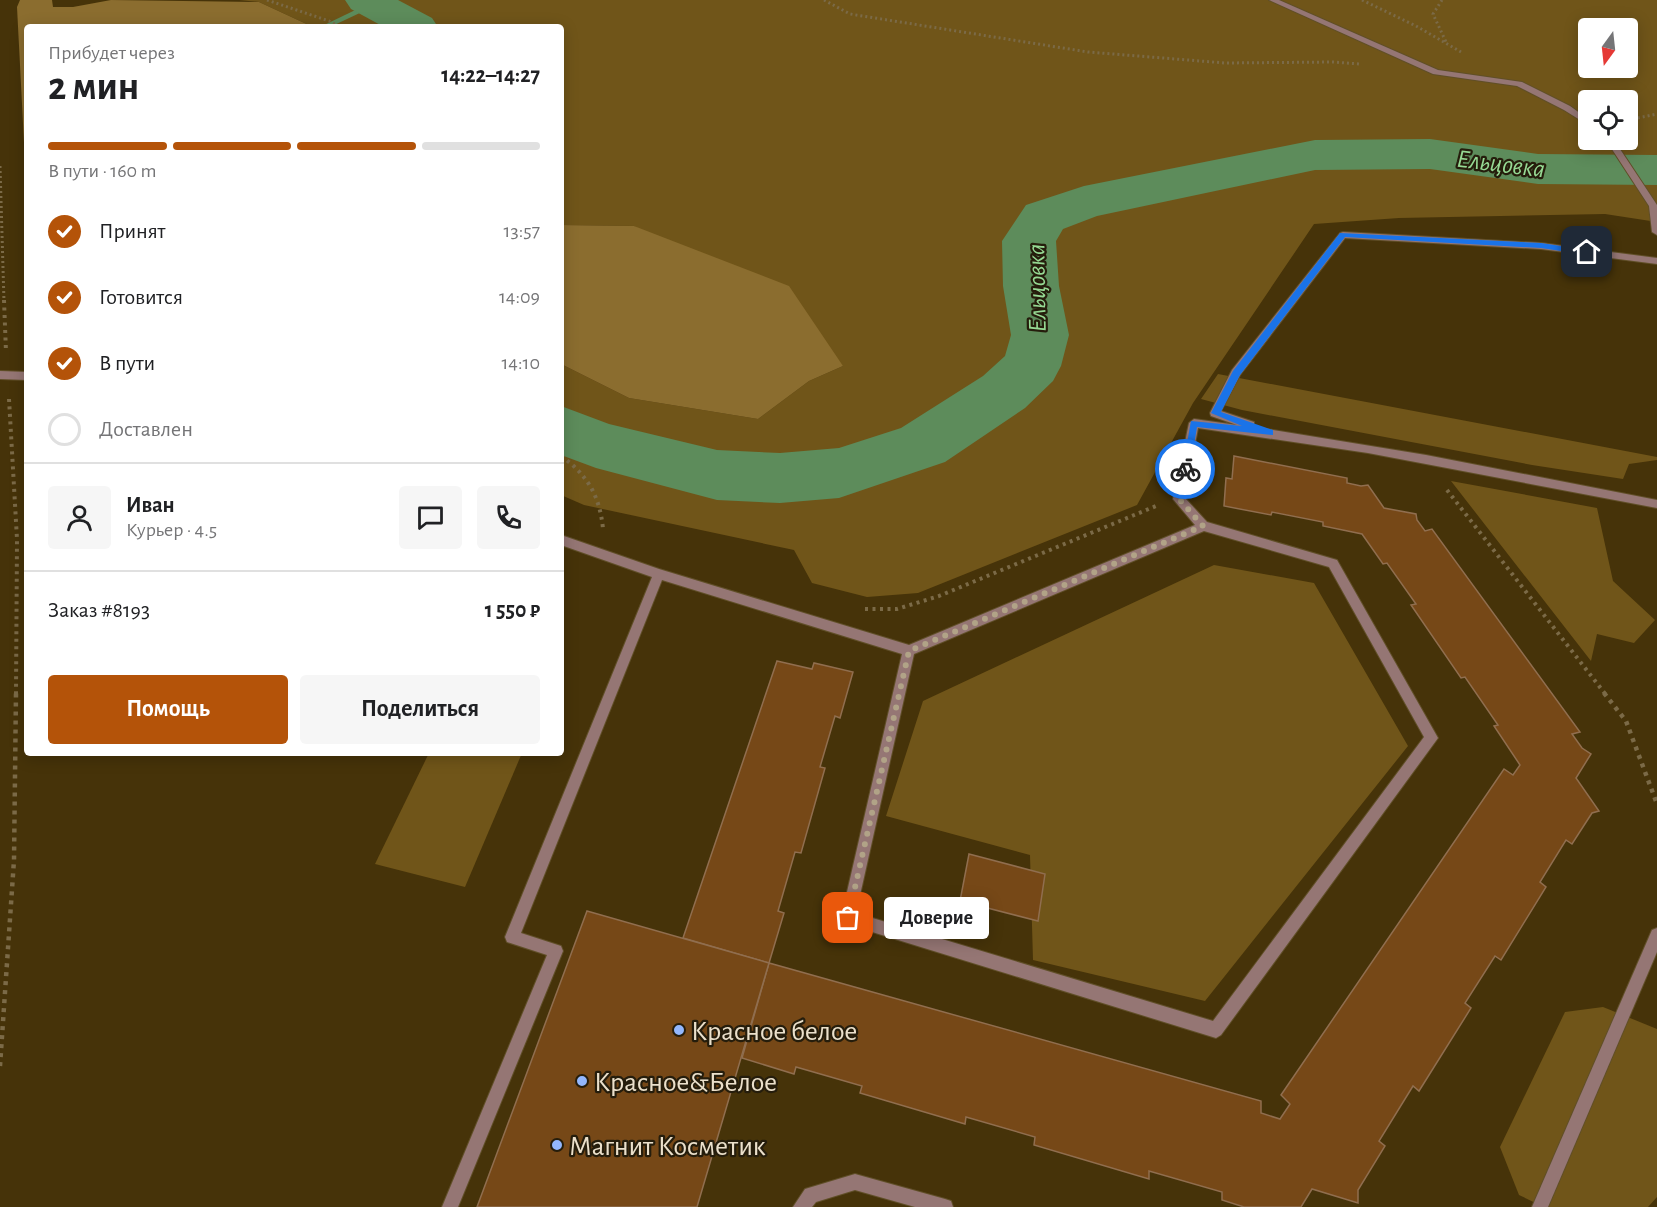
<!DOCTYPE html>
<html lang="ru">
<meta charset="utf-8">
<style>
body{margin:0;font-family:"Alegreya Sans",sans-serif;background:#f6f6f6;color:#202124;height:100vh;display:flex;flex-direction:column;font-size:22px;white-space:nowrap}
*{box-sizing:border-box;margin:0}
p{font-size:20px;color:#757577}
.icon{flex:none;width:33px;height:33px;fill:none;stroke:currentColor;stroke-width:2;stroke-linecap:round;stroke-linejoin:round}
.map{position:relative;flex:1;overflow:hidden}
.details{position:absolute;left:24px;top:24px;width:540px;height:732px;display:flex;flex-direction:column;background:#fff;border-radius:6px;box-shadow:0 3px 15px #0003}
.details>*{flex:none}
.needle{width:39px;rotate:195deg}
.tools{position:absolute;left:1578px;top:18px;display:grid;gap:12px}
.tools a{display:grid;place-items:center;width:60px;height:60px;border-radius:6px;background:#fff;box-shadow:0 3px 15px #0003;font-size:30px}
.pin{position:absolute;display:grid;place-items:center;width:51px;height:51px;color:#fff;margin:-26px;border-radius:12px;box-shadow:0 3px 9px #0006}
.courier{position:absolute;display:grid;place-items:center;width:60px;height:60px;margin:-30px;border:4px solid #1a73e8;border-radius:50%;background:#fff;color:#222;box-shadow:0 2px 8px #0007}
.bubble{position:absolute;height:42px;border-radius:6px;background:#fff;box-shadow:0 3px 15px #0003;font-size:20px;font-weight:700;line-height:42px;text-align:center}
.overview em{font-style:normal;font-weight:700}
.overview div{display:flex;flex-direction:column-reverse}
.overview{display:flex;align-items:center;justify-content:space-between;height:102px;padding:0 24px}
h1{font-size:39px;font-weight:700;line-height:45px}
.bar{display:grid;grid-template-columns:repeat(4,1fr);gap:9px 6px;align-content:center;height:72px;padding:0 24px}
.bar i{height:8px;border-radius:4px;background:#e0e0e0}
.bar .current{background:#b45309}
.bar p{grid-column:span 4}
.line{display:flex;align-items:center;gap:15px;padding:0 24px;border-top:2px solid #e0e0e0}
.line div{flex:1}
.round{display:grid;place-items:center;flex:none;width:63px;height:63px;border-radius:6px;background:#f6f6f6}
ol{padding:0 24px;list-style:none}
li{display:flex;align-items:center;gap:18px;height:66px}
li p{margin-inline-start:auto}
li .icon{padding:6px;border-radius:50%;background:#b45309;color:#fff;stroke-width:4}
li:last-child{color:#757577}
li i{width:33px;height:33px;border:3px solid #e0e0e0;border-radius:50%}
.cta{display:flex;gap:12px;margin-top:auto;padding:12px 24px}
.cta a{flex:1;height:69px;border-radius:6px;background:#b45309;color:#fff;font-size:24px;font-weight:700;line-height:69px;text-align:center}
.cta a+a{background:#f6f6f6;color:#202124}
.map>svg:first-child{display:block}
.green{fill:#705519;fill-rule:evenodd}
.forest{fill:#8b6d2f}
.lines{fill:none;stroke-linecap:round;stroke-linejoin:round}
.stream{fill:#5d8c5b;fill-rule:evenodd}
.river{fill:#5d8c5b;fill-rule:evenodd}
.building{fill:#764817;stroke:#906e4f;stroke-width:1.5}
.service-casing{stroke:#604f28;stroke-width:2}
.path-far2{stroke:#7b6a47;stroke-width:3;stroke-dasharray:2 3;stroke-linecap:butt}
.path-far1{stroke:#7b6a47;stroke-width:4;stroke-dasharray:3 4.5;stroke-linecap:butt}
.path{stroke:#7b6a47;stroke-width:4.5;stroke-dasharray:4 5;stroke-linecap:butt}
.service{fill:#957674;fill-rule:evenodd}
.route{fill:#1a73e8}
.done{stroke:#b1a387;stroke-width:6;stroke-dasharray:0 10.8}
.poi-dot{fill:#93b7fd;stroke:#251d0c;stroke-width:2}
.labels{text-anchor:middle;stroke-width:4.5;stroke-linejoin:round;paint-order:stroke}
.water-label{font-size:26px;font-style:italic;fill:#96d993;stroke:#251d0c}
.near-poi-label{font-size:28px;fill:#ebe0cb;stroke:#251d0c;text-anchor:start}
</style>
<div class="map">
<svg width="1657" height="1207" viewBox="0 0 1657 1207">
<rect width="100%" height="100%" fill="#463309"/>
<g class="green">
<path d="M239,0H1657V222L1605,214L1399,218L1314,224L1193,403L1137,505L918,593L867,597L812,583L794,550L584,505L561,495V364L629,398L758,419L809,381L843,366L634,226L561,225V27H313L259,2ZM1588,28H1628V68H1588ZM1588,100H1628V140H1588Z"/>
<path d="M1218,374L1657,457V460L1629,464L1623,479L1532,465L1242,410L1201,399Z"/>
<path d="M1451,481L1597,508L1613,581L1655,620L1634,643L1597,634L1591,661Z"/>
<path d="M1214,565L1314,583L1408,746L1205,1001L1033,960L1030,855L886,816L923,701Z"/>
<path d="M429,753H522L465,887L375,864Z"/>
<path d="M1603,1007L1657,1029V1197L1648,1207H1544L1519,1195L1500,1147L1565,1012Z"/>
</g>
<g class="forest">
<path d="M20,0H52L53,7H73L111,0L259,2L313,27H27V201L17,7Z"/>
<path d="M561,225L634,226L789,286L843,366L809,381L758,419L629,398L561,364Z"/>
</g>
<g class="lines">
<path class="stream" d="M372,2L379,4L330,27H320Z"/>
<g class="river">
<path d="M345,0H398L432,18L438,27H384L351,9Z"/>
<path d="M1430,139L1538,154L1657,155V185L1538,184L1430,169L1315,170L1097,216L1063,229L1056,241L1059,286L1069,335L1061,366L1053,381L1025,408L945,462L839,498L780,503L717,500L596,468L561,455V406L609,424L717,450L780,453L839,448L901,428L983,376L1005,356L1011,335L1003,286L1002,241L1026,205L1084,186L1315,140Z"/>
</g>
</g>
<g class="building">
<path d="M1234,456L1347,478V483L1361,486L1368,485L1384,508L1416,514L1417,520L1425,531L1432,529L1580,732L1572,734L1582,748L1591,754L1576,778L1599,811L1592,813L1572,844L1566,840L1540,882L1546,887L1501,960L1495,956L1465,1003L1471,1008L1419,1091L1413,1086L1379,1141L1385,1146L1358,1190V1203L1312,1189L1301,1207H1244L1222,1200V1192L1149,1171V1179L1034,1145L1035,1137L966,1117L965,1124L860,1093L862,1086L796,1067L794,1074L742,1058L769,963L1261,1101V1113L1280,1119L1290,1104L1281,1095L1504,769L1513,775L1520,765L1494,726L1498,725L1465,677L1461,678L1411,605L1416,604L1387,563L1383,564L1362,534L1323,526V522L1272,512L1271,515L1224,506L1226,478L1232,479Z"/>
<path d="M777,661L812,669L814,663L853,672L840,718L835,716L820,767L825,768L801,853L795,852L778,911L784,913L769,963L683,938Z"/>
<path d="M969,854L1045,874L1038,921L960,901Z"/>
<path d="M587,911L769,963L697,1207H477Z"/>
</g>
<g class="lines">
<g class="service-casing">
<g id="service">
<path d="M1269,0H1279L1438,70L1522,82L1570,106L1588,119V125L1564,110L1517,86L1433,74Z"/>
<path d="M1606,140H1614L1657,205V235L1652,232L1649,206Z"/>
<path d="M1343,232L1541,243L1657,258V264L1541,249L1345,238L1240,375L1221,411L1254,422V427L1426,455L1657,500V508L1368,453L1198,428L1185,498L1207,522L1337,560L1438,738L1221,1035L1216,1038L843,923L841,918L902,654L662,580L521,933L561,946L563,951L458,1207H442L547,955L507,942L505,937L652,577L561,545V535L659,569L909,645L1195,525L1173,499L1189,423L1194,419L1237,425L1211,416L1210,413L1232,370L1340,233ZM1204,531L1329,567L1424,737L1213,1021L856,913L914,654Z"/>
<path d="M0,371L27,372V380L0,379Z"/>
<path d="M1657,928V952L1548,1207H1532L1652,930Z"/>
<path d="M855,1174L945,1199L951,1201L953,1207H915L855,1190L816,1202L812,1207H793L805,1189Z"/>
</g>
</g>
<g class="path-far2">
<path d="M267,0L329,21L340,27"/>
<path d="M824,0L850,14L1088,52L1225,63L1333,62L1359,64"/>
<path d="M1362,0L1416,26L1461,52"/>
<path d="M1442,0L1433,14L1446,42"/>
<path d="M1628,120L1657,114"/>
<path d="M0,166L4,302"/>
</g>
<g class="path-far1">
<path d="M4,300L6,352"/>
<path d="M9,399L17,539L16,695"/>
<path d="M561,456C588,475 600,497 603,529"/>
<path d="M1447,490L1606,695"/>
<path d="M865,609H897L939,596L1156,506"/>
</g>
<g class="path">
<path d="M1604,693L1626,721L1657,804"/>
<path d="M0,1066L14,860L16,693"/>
</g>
<use href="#service" class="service"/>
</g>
<path class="route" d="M1340,233L1541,243L1587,250L1591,252L1587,255L1541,248L1345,237L1240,375L1221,412L1273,430V435L1197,427L1190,469L1188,471H1182L1191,421L1242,426L1211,413L1233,371Z"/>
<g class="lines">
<path class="done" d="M848,918L909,651L1203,526L1179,499L1185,469"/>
</g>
<g class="poi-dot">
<circle cx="679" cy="1030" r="6"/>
<circle cx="582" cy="1081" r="6"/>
<circle cx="557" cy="1145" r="6"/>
</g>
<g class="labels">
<g class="water-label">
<text transform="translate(1501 163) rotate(7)" y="9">Ельцовка</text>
<text transform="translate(1036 288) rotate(-91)" y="9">Ельцовка</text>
</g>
<g class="near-poi-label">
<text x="691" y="1040">Красное белое</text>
<text x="594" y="1091">Красное&amp;Белое</text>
<text x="569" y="1155">Магнит Косметик</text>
</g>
</g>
</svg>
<div class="tools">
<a><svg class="needle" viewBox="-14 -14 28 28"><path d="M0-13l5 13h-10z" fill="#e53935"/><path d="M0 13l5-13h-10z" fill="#757577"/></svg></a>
<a><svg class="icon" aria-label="locate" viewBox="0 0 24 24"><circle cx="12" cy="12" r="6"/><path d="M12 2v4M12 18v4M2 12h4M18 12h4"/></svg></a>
</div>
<div class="pin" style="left:848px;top:918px;background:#ea580c"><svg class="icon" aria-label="bag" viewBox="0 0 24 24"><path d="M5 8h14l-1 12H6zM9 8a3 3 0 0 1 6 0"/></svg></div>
<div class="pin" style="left:1587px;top:252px;background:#1f2937"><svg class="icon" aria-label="home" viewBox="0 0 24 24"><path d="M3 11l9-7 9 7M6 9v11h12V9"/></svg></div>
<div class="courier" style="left:1185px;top:469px"><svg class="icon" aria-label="bike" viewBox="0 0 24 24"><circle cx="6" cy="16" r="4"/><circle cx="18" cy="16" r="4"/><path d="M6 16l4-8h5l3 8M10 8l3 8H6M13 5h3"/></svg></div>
<div class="bubble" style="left:884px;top:897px;width:105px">Доверие</div>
<section class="details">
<div class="overview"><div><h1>2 мин</h1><p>Прибудет через</p></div><em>14:22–14:27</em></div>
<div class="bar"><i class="current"></i><i class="current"></i><i class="current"></i><i></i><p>В пути · 160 m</p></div>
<ol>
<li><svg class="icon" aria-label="check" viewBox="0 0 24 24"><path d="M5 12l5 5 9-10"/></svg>Принят<p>13:57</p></li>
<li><svg class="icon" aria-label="check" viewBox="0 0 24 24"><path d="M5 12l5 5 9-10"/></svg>Готовится<p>14:09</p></li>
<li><svg class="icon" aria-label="check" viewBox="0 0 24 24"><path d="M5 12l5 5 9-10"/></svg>В пути<p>14:10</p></li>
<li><i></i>Доставлен</li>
</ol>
<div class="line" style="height:108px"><a class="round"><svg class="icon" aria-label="person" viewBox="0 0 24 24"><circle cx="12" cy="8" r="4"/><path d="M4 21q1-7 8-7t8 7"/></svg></a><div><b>Иван</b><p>Курьер · 4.5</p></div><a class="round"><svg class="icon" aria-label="chat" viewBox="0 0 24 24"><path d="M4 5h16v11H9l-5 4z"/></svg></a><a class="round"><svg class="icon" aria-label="phone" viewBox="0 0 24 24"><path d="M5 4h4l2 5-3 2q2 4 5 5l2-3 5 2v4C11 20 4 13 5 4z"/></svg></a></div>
<div class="line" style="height:78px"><div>Заказ #8193</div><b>1 550 ₽</b></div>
<div class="cta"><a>Помощь</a><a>Поделиться</a></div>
</section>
</div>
